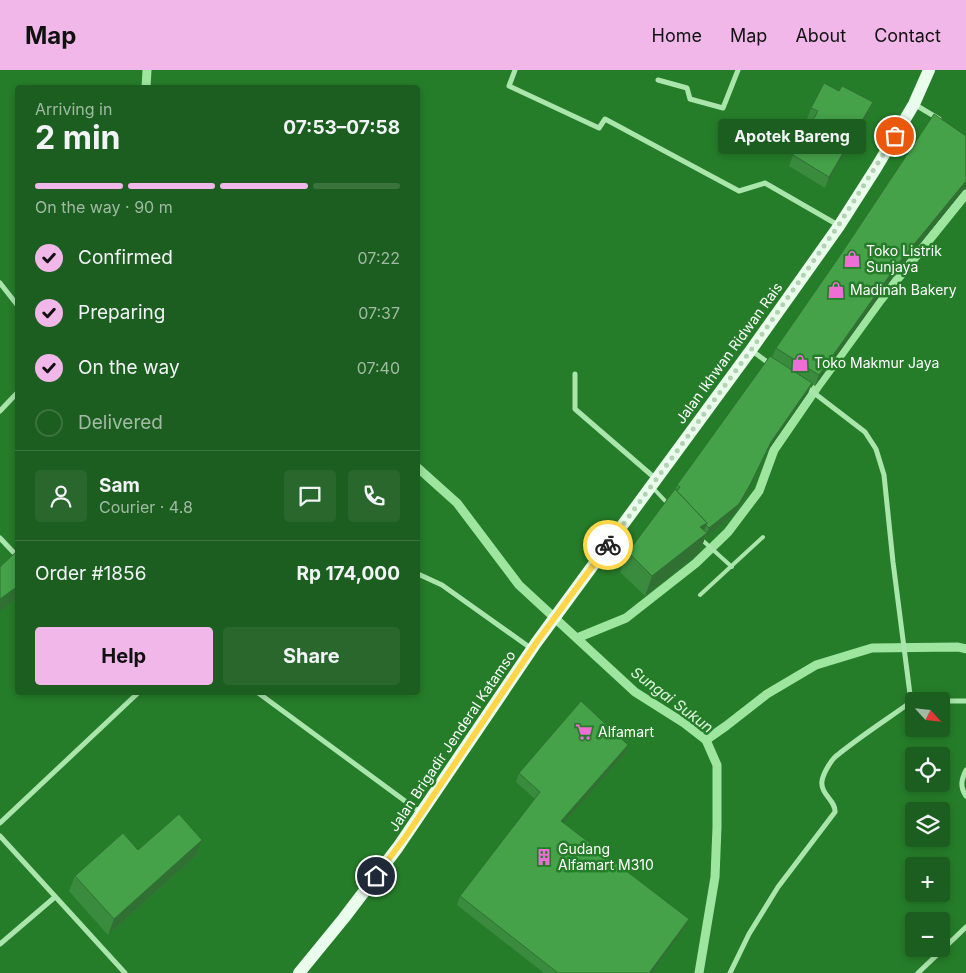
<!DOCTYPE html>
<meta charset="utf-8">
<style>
body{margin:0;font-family:Inter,sans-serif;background:#29672c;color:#f1f3f6;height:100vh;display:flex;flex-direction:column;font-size:19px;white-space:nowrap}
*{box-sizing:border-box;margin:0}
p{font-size:16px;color:#a0baa4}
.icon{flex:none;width:28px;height:28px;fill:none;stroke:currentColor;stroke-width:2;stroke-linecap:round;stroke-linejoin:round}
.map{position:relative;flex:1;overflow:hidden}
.side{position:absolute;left:15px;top:15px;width:405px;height:610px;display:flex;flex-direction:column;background:#1c5e1f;border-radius:5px;box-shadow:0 2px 8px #0003}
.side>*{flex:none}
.needle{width:32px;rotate:117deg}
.buttons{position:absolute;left:905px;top:622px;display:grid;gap:10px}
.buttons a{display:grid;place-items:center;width:45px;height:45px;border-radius:5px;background:#1c5e1f;box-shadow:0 2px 8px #0003;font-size:25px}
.pin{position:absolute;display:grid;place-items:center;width:42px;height:42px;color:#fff;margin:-21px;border:2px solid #fff;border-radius:50%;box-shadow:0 1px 5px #0007}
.courier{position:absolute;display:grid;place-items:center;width:50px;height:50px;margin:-25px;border:4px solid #ffd54a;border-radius:50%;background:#fff;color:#222;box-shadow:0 1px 6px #0007}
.bubble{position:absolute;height:35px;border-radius:5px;background:#1c5e1f;box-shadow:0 2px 8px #0003;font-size:16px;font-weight:700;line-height:35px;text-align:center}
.head em{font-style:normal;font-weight:700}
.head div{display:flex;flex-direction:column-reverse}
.head{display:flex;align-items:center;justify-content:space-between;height:85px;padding:0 20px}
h1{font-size:32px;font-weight:700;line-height:38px}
.bar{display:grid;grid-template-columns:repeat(4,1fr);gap:8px 5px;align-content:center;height:60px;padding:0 20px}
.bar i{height:6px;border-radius:4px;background:#3a733d}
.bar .current{background:#f0b7e8}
.bar p{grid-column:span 4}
.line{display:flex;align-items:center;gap:12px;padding:0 20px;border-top:1px solid #3a733d}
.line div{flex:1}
.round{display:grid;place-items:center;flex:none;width:52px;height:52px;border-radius:5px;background:#29672c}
ol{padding:0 20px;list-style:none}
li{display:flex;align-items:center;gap:15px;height:55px}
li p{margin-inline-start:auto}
li .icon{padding:5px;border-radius:50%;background:#f0b7e8;color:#111;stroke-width:4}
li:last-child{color:#a0baa4}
li i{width:28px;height:28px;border:2px solid #3a733d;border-radius:50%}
.button{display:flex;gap:10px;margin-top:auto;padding:10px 20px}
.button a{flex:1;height:58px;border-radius:5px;background:#f0b7e8;color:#111;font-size:20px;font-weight:700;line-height:58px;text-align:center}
.button a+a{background:#29672c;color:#f1f3f6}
header{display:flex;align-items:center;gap:30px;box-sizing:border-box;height:70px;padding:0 25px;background:#f0b7e8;color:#111}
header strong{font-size:24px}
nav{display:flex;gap:28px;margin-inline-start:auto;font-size:18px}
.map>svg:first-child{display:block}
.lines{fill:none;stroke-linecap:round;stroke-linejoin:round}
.stream{stroke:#9ee69f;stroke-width:9}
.lane{stroke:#aae5ac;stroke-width:4}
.street{stroke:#aae5ac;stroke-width:5}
.primary{stroke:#eafdec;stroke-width:12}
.wall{fill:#3b8b3f}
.shaded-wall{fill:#307133}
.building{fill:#45a249;stroke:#307133}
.done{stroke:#b3d2b4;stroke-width:5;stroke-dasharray:0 9}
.route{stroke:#ffd54a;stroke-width:6}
.labels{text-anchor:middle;stroke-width:5;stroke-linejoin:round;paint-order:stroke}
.poi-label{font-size:14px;fill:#fff;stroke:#257d29;text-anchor:start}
.street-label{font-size:14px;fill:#fff;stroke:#257d29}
.water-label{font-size:15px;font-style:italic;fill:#def7de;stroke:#257d29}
</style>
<header>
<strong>Map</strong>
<nav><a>Home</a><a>Map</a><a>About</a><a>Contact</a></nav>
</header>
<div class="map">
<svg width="966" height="903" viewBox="0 0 966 903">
<rect width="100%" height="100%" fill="#257d29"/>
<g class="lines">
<g class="stream">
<path d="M146,18L147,0"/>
<path d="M418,398L457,433L519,515L635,622L684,653L706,670L717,695V757L715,807L699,903"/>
<path d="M577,568L626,548L696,493L728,462L759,421L774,380L820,313L879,232L966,124"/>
<path d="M706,670L726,656L767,624L816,595L872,578L958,577L966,579"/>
</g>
<g class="lane">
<path d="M653,418L669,435"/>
<path d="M701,469L732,497"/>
<path d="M700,525L763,467"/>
</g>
<g class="street">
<path d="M515,0L509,16L599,58L605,49L739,121L765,113L838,155"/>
<path d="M658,10L687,18L690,29L723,38L738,0"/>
<path d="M914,34L939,49"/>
<path d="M0,213L18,236"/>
<path d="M751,280L770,294"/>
<path d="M575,304V339L656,409"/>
<path d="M805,316L865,362L876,379L884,405L893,492L911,632H914"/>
<path d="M0,341L18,322"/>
<path d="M0,468L16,485L13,488"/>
<path d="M418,504L442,515L532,579"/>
<path d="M257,622L420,742"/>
<path d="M941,631H966"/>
<path d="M966,700C961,710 960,717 966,726"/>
<path d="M0,753L139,622"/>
<path d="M0,766L125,903"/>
<path d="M0,874L55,827"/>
<path d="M730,903L749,864L778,817L835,742C836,731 820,724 822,711C823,704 830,692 835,687C859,667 886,650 911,632"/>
<path d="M918,903L966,857"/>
</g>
<path class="primary" d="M299,903L344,848L398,777L536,573L751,280L839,156L876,98L914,34L929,0"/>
</g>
<g class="wall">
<path d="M839,21L873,32L869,43L825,118L789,96L793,85L812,51L807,49L811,38Z"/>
<path d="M894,206L815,316L812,314L808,323L767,382L748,423L735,444L705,468L699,483L645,526L620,502L628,482L675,420L677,415L772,287L776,278Z"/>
<path d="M628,675L625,684L564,753L686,857L652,903H544L457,835L460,826L535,729L516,712L519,703Z"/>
<path d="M202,770L196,786L108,865L69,821L75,806Z"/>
</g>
<g class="shaded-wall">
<path d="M873,32L869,43L825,118L829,107Z"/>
<path d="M966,111V117L894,206L815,316L819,305L897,195Z"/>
<path d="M812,313L808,323L767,382L748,423L735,444L705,468L709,458L771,372Z"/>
<path d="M707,453L701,468L707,463L699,483L645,526L652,506L700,457Z"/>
<path d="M18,516V528L0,541V529Z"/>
<path d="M628,675L625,684L558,760L561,751Z"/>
<path d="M202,770L196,786L108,865L114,849Z"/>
<path d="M689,849L686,857L652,903H649Z"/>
</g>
<g class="building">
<path d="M824,13L839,21L842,16L873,32L829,107L793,85L818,41L811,38Z"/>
<path d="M934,44L966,66V111L897,195L819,305L776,278L841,184Z"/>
<path d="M770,286L812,313L771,372L751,413L739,434L709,458L706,455L707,453L677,421L680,417L677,415Z"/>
<path d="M675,419L707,453L700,457L707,463L652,506L628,482Z"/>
<path d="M18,480V516L0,529V497Z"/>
<path d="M581,631L628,675L561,751L689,849L649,903H558L460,826L540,722L519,703Z"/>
<path d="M179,744L202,770L114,849L75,806L123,763L138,780Z"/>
</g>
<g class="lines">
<path class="done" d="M608,475L751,280L838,156L895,66"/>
<path class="route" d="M376,806L406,766L536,573L608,475"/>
</g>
<defs>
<g id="shop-bare" transform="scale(1.35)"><path d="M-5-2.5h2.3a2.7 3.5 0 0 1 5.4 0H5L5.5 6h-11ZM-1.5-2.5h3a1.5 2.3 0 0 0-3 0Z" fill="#ef6ed6" stroke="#257d29" stroke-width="2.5" paint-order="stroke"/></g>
<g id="supermarket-bare" transform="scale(1.35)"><path d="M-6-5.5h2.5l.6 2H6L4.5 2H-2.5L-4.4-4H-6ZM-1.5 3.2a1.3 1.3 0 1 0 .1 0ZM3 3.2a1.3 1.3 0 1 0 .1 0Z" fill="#ef6ed6" stroke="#257d29" stroke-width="2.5" paint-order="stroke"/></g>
<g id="building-bare" transform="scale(1.35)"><path d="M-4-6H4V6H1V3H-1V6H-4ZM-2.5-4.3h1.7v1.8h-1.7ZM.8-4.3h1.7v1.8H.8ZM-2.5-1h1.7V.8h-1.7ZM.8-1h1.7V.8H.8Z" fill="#ef6ed6" stroke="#257d29" stroke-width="2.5" paint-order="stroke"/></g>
</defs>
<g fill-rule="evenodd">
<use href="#shop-bare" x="852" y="189"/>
<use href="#shop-bare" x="836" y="220"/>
<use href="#shop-bare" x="800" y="293"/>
<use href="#supermarket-bare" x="584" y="662"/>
<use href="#building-bare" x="544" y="787"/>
</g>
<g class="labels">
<g class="poi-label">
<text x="866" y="186">Toko Listrik<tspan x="866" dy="16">Sunjaya</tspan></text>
<text x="850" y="225">Madinah Bakery</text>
<text x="814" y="298">Toko Makmur Jaya</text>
<text x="598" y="667">Alfamart</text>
<text x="558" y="784">Gudang<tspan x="558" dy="16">Alfamart M310</tspan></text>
</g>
<g class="street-label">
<text transform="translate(729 283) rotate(-54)" y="5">Jalan Ikhwan Ridwan Rais</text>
<text transform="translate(452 671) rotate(-56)" y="5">Jalan Brigadir Jenderal Katamso</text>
</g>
<g class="water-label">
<text transform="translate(672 630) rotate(37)" y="5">Sungai Sukun</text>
</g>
</g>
</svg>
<div class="buttons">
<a><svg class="needle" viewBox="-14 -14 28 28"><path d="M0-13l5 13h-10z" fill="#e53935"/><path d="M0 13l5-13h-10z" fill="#a0baa4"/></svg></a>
<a><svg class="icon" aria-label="locate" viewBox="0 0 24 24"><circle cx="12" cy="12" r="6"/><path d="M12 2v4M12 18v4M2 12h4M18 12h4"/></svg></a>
<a><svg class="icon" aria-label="layers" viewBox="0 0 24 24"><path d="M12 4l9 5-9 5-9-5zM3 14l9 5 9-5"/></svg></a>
<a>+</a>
<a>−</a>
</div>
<div class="pin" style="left:895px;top:66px;background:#ea580c"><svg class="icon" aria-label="bag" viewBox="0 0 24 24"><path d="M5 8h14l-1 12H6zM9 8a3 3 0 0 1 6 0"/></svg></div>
<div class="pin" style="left:376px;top:806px;background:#1f2937"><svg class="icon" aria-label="home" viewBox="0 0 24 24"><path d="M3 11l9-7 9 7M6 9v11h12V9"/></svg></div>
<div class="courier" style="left:608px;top:475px"><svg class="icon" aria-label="bike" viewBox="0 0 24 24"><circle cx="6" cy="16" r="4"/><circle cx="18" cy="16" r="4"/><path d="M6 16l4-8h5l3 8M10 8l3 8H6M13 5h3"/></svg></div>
<div class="bubble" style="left:718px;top:49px;width:148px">Apotek Bareng</div>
<section class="side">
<div class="head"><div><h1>2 min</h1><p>Arriving in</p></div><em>07:53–07:58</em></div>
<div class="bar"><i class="current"></i><i class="current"></i><i class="current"></i><i></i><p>On the way · 90 m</p></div>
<ol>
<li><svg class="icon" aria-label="check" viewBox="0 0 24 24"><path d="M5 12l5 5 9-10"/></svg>Confirmed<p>07:22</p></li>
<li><svg class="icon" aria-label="check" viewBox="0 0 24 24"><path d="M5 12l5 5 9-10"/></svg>Preparing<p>07:37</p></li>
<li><svg class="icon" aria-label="check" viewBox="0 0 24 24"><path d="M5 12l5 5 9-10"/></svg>On the way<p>07:40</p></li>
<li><i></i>Delivered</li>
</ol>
<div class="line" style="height:90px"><a class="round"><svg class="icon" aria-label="person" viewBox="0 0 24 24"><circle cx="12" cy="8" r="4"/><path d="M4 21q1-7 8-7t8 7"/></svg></a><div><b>Sam</b><p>Courier · 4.8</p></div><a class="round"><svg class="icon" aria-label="chat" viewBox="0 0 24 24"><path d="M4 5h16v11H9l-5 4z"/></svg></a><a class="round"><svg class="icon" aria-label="phone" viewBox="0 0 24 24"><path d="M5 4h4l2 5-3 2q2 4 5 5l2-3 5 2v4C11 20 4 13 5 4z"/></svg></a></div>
<div class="line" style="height:65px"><div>Order #1856</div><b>Rp 174,000</b></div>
<div class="button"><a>Help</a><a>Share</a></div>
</section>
</div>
